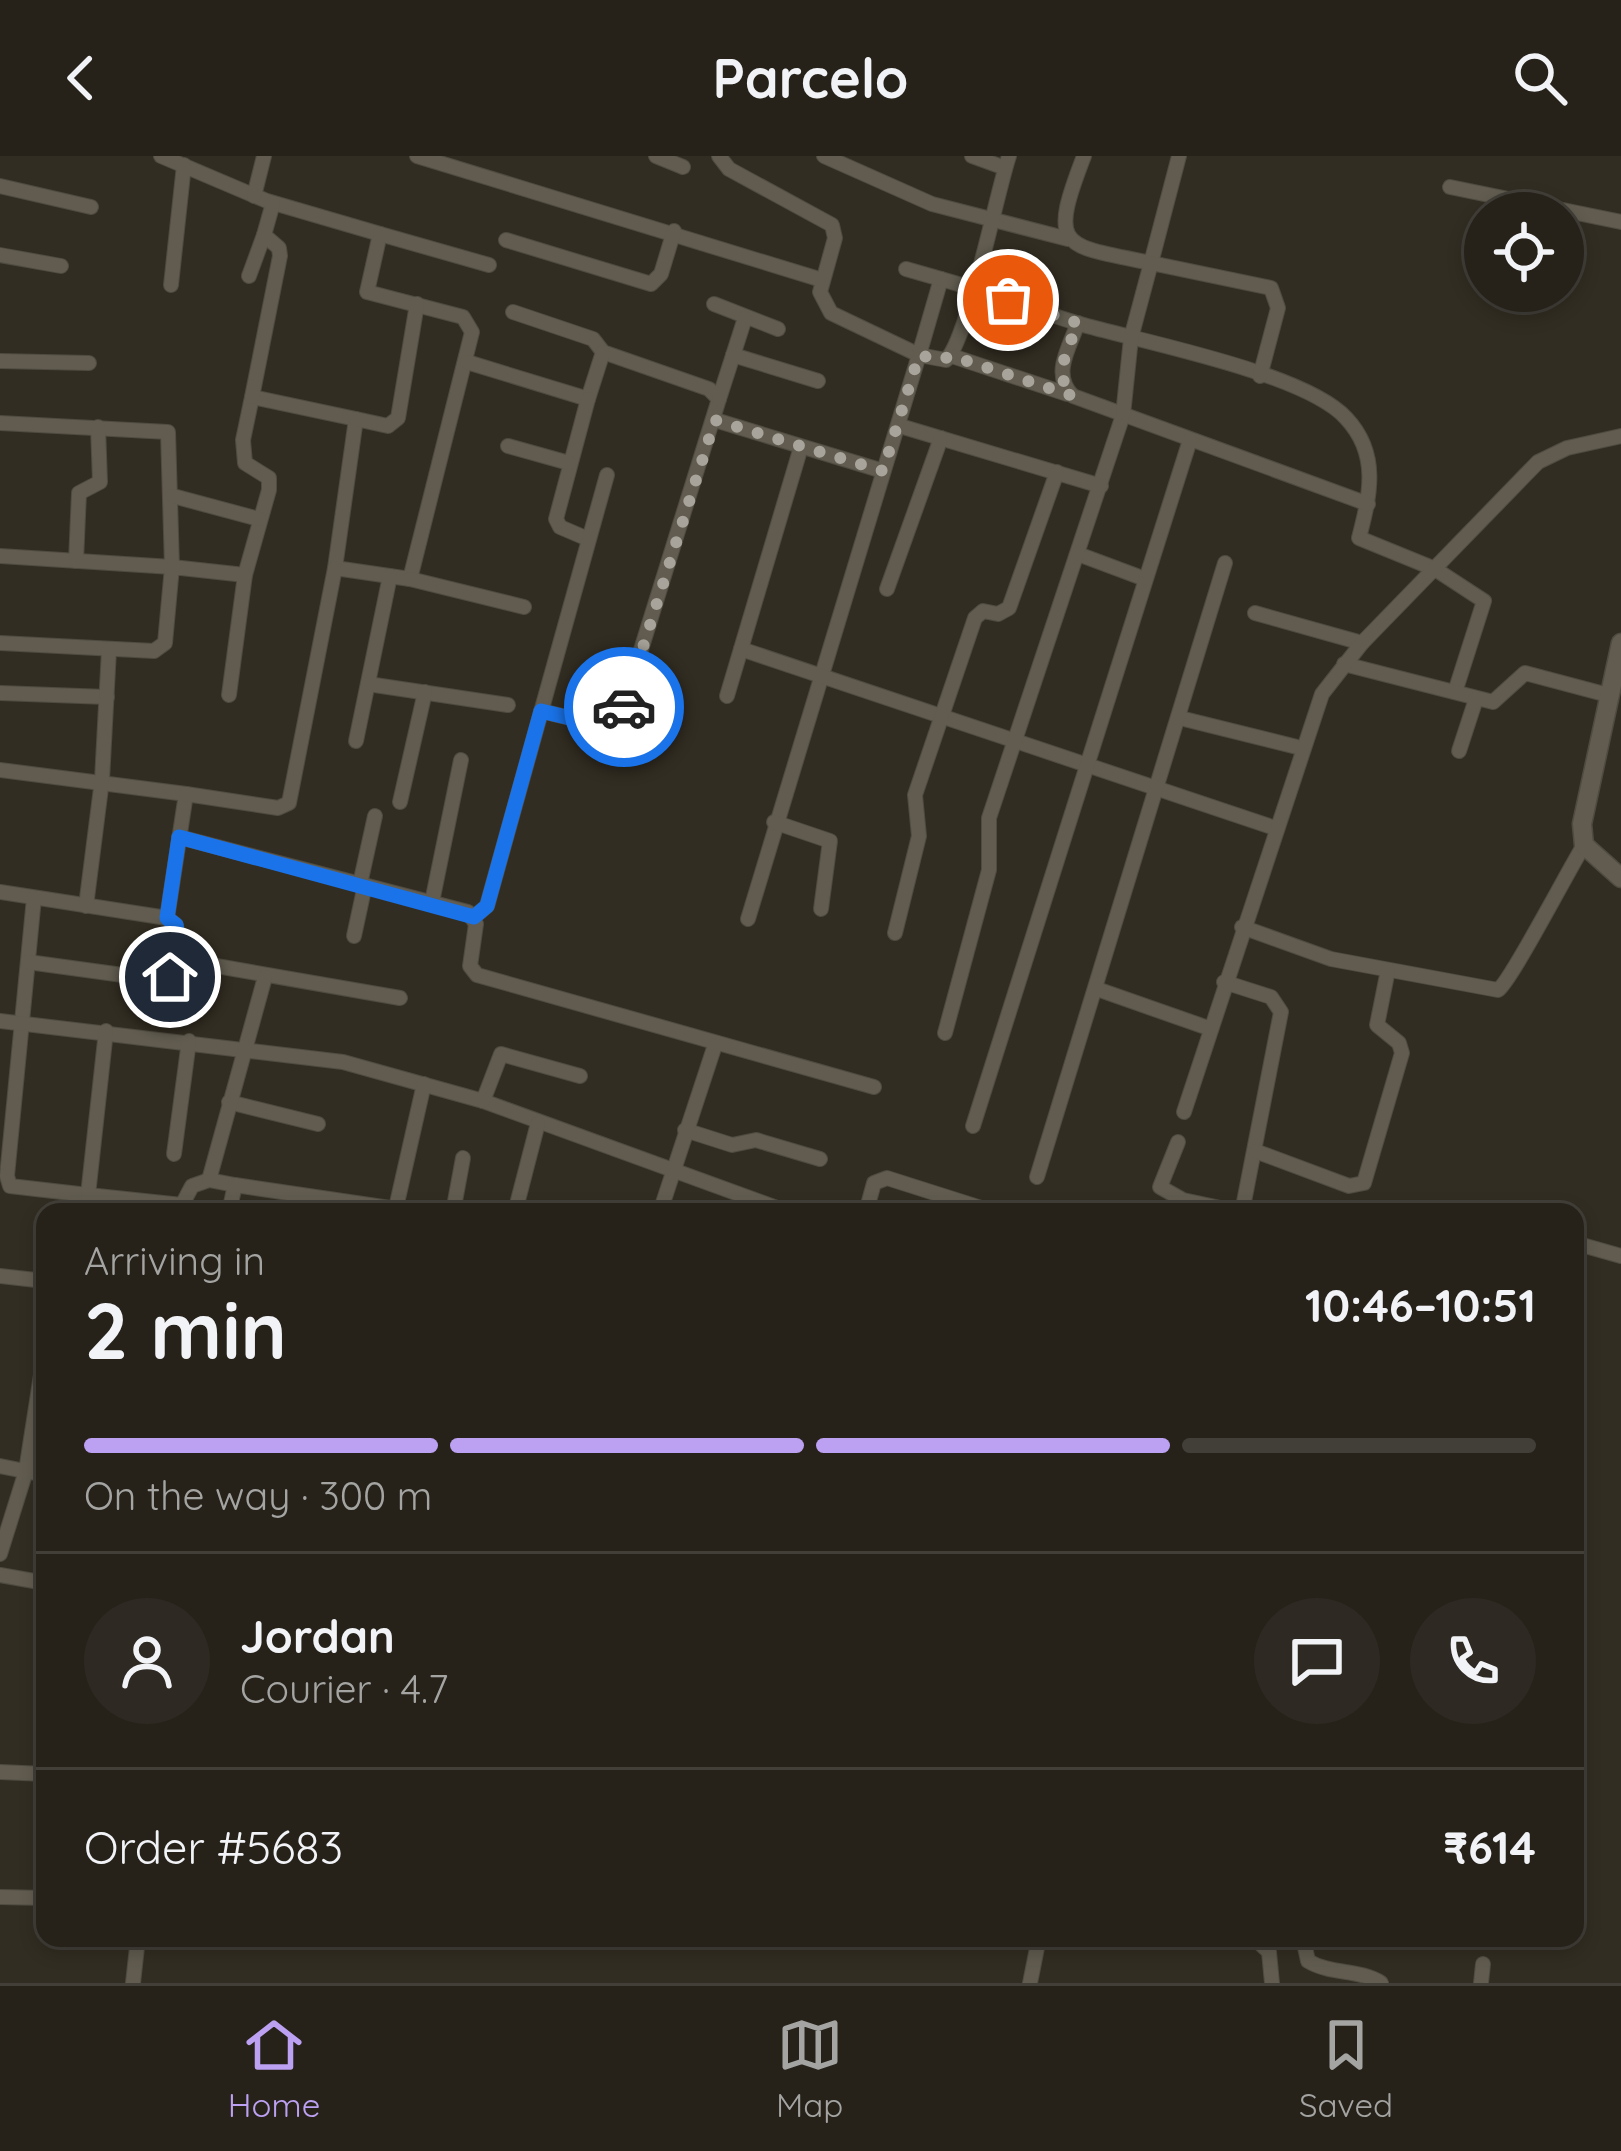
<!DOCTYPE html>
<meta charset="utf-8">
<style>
body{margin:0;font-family:Quicksand,sans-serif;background:#2e2a23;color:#f1f3f6;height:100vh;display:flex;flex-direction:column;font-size:45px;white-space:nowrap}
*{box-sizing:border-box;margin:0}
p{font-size:39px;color:#a4a4a2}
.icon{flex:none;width:66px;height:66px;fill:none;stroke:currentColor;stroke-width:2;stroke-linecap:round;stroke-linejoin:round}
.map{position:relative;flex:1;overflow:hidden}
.details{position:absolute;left:36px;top:1047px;width:1548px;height:744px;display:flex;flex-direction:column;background:#26221a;border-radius:24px;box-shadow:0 6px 18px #0003,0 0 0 3px #423f39}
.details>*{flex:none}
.controls{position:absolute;left:1464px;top:36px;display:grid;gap:24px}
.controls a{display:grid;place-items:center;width:120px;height:120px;border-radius:50%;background:#26221a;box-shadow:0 6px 18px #0003,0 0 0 3px #423f39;font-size:60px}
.pin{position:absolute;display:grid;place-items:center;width:102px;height:102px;color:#fff;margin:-51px;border:6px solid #fff;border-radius:50%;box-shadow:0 3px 12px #0007}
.courier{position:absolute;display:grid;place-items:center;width:120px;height:120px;margin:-60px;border:9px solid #1a73e8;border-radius:50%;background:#fff;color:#222;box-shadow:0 3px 15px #0007}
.overview em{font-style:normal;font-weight:700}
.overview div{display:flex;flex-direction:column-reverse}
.overview{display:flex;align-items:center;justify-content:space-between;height:204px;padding:0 48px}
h1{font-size:78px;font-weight:700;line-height:90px}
.bar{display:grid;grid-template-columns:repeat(4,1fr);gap:18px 12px;align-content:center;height:144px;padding:0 48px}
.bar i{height:15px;border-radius:9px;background:#423f39}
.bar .active{background:#bca0f2}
.bar p{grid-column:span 4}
.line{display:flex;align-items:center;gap:30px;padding:0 48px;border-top:3px solid #423f39}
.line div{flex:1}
.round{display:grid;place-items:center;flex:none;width:126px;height:126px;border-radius:63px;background:#2e2a23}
header{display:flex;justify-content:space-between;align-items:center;height:156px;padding:0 48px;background:#26221a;font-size:54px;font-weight:700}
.dock{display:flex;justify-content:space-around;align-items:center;height:168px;border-top:3px solid #423f39;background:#26221a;font-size:33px;color:#a4a4a2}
.dock a{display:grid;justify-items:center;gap:6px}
.dock .active{color:#bca0f2}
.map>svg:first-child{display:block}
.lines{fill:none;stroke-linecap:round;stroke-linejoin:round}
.minor-casing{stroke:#4f4b41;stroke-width:16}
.tertiary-casing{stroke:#4f4b41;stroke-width:21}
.minor{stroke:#615c4f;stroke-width:14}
.tertiary{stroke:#615c4f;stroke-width:18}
.done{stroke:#a8a49b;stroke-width:12;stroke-dasharray:0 21.6}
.route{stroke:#1a73e8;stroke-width:15}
</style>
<header><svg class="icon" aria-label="back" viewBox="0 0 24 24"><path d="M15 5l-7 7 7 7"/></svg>Parcelo<svg class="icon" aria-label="search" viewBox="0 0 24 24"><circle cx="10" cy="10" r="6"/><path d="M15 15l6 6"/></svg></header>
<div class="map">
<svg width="1621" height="1827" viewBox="0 0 1621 1827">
<rect width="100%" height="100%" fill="#322d22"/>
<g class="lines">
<g class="minor-casing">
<g id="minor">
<path d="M161,0L267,45L380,78L367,136L463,161L472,176L410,423L335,412L356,263L252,241L243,284L245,307L269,322V334L245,419L229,539"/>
<path d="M417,0L822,124"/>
<path d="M656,0L683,11"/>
<path d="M719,0L729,13L832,69L835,82L820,136L831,157L919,199L748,763"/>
<path d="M824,0L932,48L1068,83"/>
<path d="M972,0L1005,12"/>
<path d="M1009,0C996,39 968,183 946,204L919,199L941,123C988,136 1034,154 1080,168C1143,186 1305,217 1346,262C1380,298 1370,339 1359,382L1435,413L1484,445L1455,536"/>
<path d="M1084,0C1048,93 1061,89 1151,107L1179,0"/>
<path d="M0,30L91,51"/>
<path d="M1450,31L1621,66"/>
<path d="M254,40L264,0"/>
<path d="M380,78L489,109"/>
<path d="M506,84L651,128L661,118L674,75"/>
<path d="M0,99L61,110"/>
<path d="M906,113L941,123"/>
<path d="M249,120L264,79"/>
<path d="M171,129L184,9"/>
<path d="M714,148L778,173"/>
<path d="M513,156L593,183L603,196L709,233L719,243L612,587"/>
<path d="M1078,167C1069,192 1051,219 1073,240L1368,348"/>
<path d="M733,199L818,225"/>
<path d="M952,200L1067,238"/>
<path d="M0,205L89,207"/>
<path d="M467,206L588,243L603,196"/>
<path d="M252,241L280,100L279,92L264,79L273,47"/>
<path d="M588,243L556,363L560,371L588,383"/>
<path d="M719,243L745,162"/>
<path d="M356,263L388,270L398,262L417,148"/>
<path d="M715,264L883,315"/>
<path d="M0,267L168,276L172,411L0,400"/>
<path d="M900,270L1101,330"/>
<path d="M508,290L569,307"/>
<path d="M173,340L259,363"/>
<path d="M1078,398L1145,423"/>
<path d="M76,405L79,337L100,326L98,271"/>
<path d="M410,423L524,451"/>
<path d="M887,433L941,282"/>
<path d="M1255,457L1362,487"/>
<path d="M0,487L154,495L165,487L172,411L245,419"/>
<path d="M741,493L1275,672"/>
<path d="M1344,508L1493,546L1525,517L1608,539"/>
<path d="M368,528L508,549"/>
<path d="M0,537L107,541"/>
<path d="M727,540L801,291"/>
<path d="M541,555L617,573"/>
<path d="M1180,562L1301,592"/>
<path d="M356,585L390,420"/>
<path d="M1459,595L1476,543"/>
<path d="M0,614L186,638L167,762L0,736"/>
<path d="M186,638L278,652L289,647L335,412"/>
<path d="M400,646L425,536"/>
<path d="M774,666L830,685L821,753"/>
<path d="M179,681L468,756L476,768L470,810L477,819L874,931"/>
<path d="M360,728L375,660"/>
<path d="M34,742L7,1020L10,1030L88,1039"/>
<path d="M432,746L461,604"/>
<path d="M86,750L102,624L109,494"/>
<path d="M474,761L487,750L607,319"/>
<path d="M167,762L176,769L179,795L188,805L400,842"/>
<path d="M1242,771L1331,803L1498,834C1511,825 1569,713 1584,689"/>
<path d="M895,777L919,680L915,639L975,462L983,455L998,458L1009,452L1057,316"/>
<path d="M354,780L365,729"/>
<path d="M28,806L159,824L170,821L181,801"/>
<path d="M1224,826L1271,841L1281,856L1242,1056"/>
<path d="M1097,833L1211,873"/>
<path d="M0,865L343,906L483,945L788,1056"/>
<path d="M106,875L88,1039L182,1049L192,1030L209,1024"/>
<path d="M945,877L989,714V662L1123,259L1131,182L1151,107L1271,132L1278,152L1260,220"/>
<path d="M483,945L501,898L580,920"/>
<path d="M229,946L318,968"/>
<path d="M1184,956L1322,538L1362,487L1538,306L1567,292L1621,280"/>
<path d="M973,970L1190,284"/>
<path d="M685,974L732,989L756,984L820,1003"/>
<path d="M1178,986L1160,1031L1183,1044L1239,1056"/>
<path d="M1255,995L1349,1030L1364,1027L1402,897L1399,887L1377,869L1388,814"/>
<path d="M174,998L189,885"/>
<path d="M1037,1021L1225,407"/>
<path d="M235,1029L209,1024L265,821"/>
<path d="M229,1056L235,1029L417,1056"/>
<path d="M395,1056L424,928"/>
<path d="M453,1056L463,1002"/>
<path d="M515,1056L538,967"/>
<path d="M660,1056L715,889"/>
<path d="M866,1056L874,1027L887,1022L994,1056"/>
<path d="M1575,1087L1621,1100"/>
<path d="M0,1120L45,1125"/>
<path d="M0,1310L45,1319"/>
<path d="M0,1398L26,1315L45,1193"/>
<path d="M0,1419L45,1427"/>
<path d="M0,1616L45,1618"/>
<path d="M0,1741L45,1742"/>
<path d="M1254,1782L1269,1796L1272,1827"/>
<path d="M1303,1782L1308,1805C1331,1819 1360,1813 1381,1827"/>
<path d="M133,1827L138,1782"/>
<path d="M1030,1827L1039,1782"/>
<path d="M1481,1827L1483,1808"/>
</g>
</g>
<g class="tertiary-casing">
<path id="tertiary" d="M1621,487L1582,668L1584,689L1621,722"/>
</g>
<use href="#minor" class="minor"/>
<use href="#tertiary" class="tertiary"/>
</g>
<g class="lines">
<path class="done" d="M624,551L715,264L883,315L919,199L939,204L952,200L1073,240C1051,219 1069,192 1078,167L1008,144"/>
<path class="route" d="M170,821L181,801L176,769L167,762L179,681L474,761L487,750L541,555L616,573L624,551"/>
</g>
</svg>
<div class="controls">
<a><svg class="icon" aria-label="locate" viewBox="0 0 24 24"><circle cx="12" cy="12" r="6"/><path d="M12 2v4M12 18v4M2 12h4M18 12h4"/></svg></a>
</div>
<div class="pin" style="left:1008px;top:144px;background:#ea580c"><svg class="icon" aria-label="bag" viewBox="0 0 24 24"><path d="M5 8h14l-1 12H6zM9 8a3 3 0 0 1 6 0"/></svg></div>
<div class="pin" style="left:170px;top:821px;background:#1f2937"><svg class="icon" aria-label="home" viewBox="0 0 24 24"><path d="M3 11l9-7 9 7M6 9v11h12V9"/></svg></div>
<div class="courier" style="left:624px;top:551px"><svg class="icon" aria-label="car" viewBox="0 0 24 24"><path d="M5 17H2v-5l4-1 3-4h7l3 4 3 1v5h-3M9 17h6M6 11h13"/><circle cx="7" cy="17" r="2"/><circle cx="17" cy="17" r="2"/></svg></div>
<section class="details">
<div class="overview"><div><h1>2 min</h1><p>Arriving in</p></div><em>10:46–10:51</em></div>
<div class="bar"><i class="active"></i><i class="active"></i><i class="active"></i><i></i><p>On the way · 300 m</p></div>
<div class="line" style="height:216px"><a class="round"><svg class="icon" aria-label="person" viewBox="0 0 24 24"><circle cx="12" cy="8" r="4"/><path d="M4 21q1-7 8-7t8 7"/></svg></a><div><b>Jordan</b><p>Courier · 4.7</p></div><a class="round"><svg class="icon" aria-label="chat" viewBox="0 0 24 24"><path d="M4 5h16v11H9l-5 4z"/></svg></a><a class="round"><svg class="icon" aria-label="phone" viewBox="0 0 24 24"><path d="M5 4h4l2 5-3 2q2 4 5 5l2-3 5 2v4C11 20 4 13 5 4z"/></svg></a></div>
<div class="line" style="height:156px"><div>Order #5683</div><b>₹614</b></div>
</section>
</div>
<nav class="dock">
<a class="active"><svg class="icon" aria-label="home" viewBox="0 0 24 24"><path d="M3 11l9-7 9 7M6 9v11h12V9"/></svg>Home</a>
<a><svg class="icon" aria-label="map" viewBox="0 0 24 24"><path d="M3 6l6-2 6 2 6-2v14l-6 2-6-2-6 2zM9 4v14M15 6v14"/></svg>Map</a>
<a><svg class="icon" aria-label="saved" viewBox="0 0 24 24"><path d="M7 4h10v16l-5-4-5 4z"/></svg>Saved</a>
</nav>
